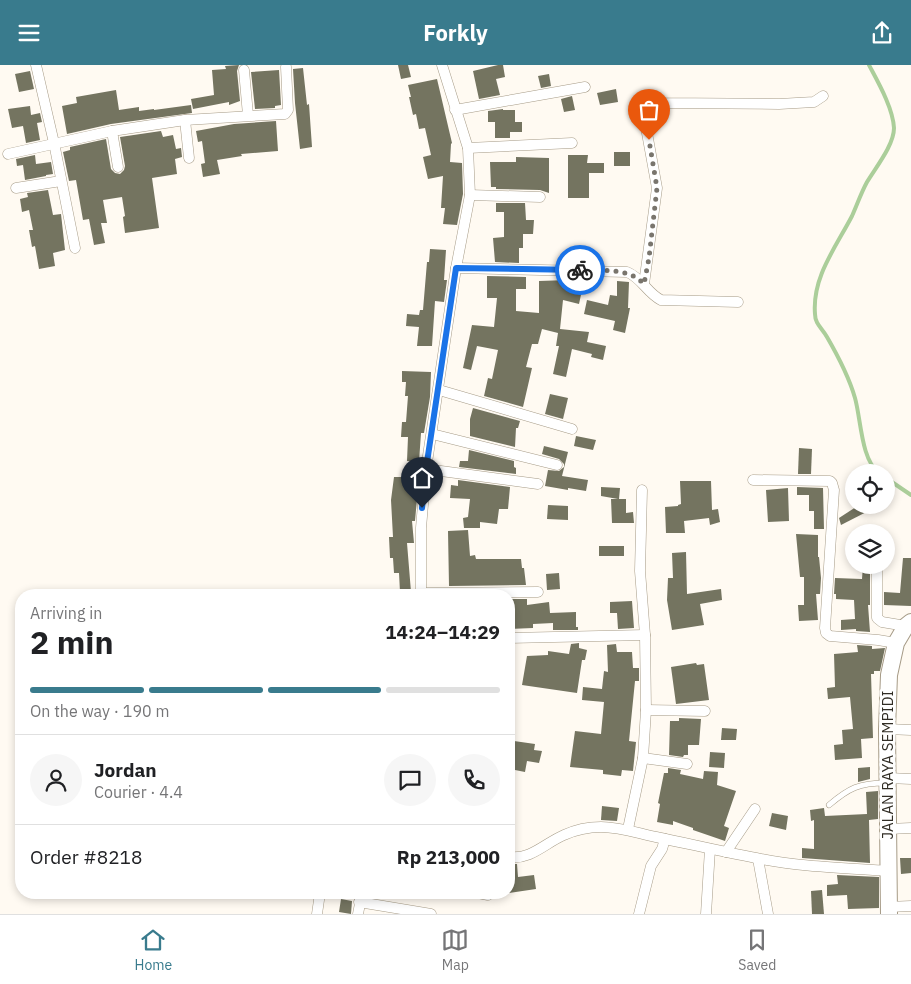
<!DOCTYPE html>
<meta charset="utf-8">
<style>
body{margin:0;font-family:"IBM Plex Sans",sans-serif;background:#f6f6f6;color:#202124;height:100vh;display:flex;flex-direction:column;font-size:19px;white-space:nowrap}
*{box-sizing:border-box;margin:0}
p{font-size:16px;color:#757577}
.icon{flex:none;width:28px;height:28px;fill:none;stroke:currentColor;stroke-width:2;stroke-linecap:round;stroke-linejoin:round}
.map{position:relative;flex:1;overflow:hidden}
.sheet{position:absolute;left:15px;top:524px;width:500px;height:310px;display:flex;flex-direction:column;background:#fff;border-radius:20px;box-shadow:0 2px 8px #0003}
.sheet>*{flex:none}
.buttons{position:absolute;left:845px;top:399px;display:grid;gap:10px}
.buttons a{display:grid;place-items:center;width:50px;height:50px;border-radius:50%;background:#fff;box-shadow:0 2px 8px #0003;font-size:25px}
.pin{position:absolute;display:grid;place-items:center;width:42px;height:42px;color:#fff;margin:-51px -21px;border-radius:50% 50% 50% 0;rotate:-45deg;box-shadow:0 0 5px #0007}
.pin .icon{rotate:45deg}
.courier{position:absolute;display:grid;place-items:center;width:50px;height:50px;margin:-25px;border:4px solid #1a73e8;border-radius:50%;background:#fff;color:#222;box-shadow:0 1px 6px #0007}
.overview em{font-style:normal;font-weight:700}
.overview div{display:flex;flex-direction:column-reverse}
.overview{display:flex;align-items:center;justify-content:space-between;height:85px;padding:0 15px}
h1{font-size:32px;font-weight:700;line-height:38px}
.bar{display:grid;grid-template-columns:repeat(4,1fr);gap:8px 5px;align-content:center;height:60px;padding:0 15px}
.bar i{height:6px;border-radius:4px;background:#e0e0e0}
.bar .active{background:#397b8d}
.bar p{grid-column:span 4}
.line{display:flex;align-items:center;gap:12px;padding:0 15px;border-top:1px solid #e0e0e0}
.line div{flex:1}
.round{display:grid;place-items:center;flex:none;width:52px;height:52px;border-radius:26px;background:#f6f6f6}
header{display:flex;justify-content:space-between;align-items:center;height:65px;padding:0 15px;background:#397b8d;color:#fff;font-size:22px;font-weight:700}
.dock{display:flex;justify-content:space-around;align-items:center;height:70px;border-top:1px solid #e0e0e0;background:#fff;font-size:14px;color:#757577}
.dock a{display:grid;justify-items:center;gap:2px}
.dock .active{color:#397b8d}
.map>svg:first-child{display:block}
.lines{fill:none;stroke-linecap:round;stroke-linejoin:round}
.stream{stroke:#abce9a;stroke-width:4}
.building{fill:#747460}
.lane-casing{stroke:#a69b87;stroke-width:6}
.street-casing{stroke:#a69b87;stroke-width:11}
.primary-casing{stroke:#a69b87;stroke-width:18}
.lane{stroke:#fff;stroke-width:5}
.street{stroke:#fff;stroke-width:10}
.primary{stroke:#fff;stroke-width:16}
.done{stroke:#79756d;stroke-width:5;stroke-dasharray:0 9}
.route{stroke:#1a73e8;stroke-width:6}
.labels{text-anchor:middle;stroke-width:5;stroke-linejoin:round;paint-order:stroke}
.street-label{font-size:15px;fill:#312d25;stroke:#fff}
</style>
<header><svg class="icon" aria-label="menu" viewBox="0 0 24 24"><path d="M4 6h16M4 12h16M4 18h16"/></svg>Forkly<svg class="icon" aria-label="share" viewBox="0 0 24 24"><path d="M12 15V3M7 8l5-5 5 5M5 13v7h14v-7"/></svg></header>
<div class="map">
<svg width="911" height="849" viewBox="0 0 911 849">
<rect width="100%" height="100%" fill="#fffaf2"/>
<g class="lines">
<g class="stream">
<path d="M869,0C878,17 893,43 894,63C894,80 876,102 867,117C861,128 857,140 852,151C836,182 812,212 815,249C815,259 822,263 827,272C838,291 849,312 855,333C861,354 861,395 879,408"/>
<path d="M886,413L911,430"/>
</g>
</g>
<g class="building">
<path d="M239,0L237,6L240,36L229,40V37L193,44L191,34L214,30L212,5L226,4L225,1Z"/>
<path d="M398,0H408L411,12L401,14Z"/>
<path d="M498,0H503L505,12L496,14L500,30L479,34L473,6Z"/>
<path d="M303,3L307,40L309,39L312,82L300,84L295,38L293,4Z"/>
<path d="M279,5L281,40L275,41V43L255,44L251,7Z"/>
<path d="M30,6L34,24L19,27L15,9Z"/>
<path d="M549,9L551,21L541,23L538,11Z"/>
<path d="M437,14L452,78L451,79L450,97L462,98L463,129L457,160L443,159L445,143H441L443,111L428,114L423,92L431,90L425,63L419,64L416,49L413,50L409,32H411L408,20Z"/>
<path d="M616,24L618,37L600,40L597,28Z"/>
<path d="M116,25L119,45L139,42V46L154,44V45L191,40L192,48L111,59L67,69L62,41L77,38L76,32Z"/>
<path d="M572,31L575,45L564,47L561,34Z"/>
<path d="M30,41L31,50L40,48L42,57L37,58L40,75L26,78L23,61L12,63L8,44Z"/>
<path d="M503,44V45H515V57H522V67H510V73H495V57H488V46Z"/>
<path d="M276,56L278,86L241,89L242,91L217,95L220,109L203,112L201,99L205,98L202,76L198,77L196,66L234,59Z"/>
<path d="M161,66L163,72L173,70L176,84L181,83L182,92L175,94L177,109L152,113L159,163L125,168L123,152L125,151L122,132L103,135L107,158H101L105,178L94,180L89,154L83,155L76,115L69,116L63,87L70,85V82L106,74L111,104L115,108L120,109L124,105L125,101L120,72Z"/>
<rect x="614" y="87" width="16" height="14"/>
<path d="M35,90L36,99L51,97L53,109L46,110V111L25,115L23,100L17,101L16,94Z"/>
<path d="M568,90H588L587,98H604V108H589V133H568Z"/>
<path d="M516,92L549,93V128L540,125L496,124V122H491L490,97H516Z"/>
<path d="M48,125L53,150L61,149L65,185L53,188L55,201L39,204L35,181L32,182L29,165H33L29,145L22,147L20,134L28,132L27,128Z"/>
<path d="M496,138H525L526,155H534L533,169H523V183H519V198L495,197L493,173L504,172V147H496Z"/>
<path d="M430,184L446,185L444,215H447L444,237L435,236L432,281H417L419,262L406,261L407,249L419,250L420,245H423L427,197H429Z"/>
<path d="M487,211L526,212V224H516V246L539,248V216L568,215V213L584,216L579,239L563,235L560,264L589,267L587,277L606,281L603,295L591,292L592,289L572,284L566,312L553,309L559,281H556L558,268L542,264L538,279H532L526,302L532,303L523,342L484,331L488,313L492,314L498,285L477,281L471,305L463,303L472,260L494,262L497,233H487Z"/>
<path d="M617,216L629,217L628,243H630L625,268L613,265L615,256L584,249L587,235L608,240L610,230L617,231Z"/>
<path d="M402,306L431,307L430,332L424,368H421L419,397L407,396L408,372H401L402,357H406L408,331H405L406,317H402Z"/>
<path d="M550,329L568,333L563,354L545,349Z"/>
<path d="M473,343L520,356L518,363H516L515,382L470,371V354Z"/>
<path d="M576,371L596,375L593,385L574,381Z"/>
<path d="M544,381L568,387L562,411L588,415L586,426L568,423V425L545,421L548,405L559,406L564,402V399L559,394L542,389Z"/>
<path d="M799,383L812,384L811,409H798Z"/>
<path d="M469,385L514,396V402L516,403V409L459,402L460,396H468Z"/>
<path d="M394,412H406V422L418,423L415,456H412L414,478H407L411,527H400L399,508H394L393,493H390L389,472H393L391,435Z"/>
<path d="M458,415L510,422L508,444H499L497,459L480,457V463H464L463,453L468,452L470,434L450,433L451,420L458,421Z"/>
<path d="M680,416H711L712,445L718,444L720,457L710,460L709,453L684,456L685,468H666L665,442L678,441V440L681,439Z"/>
<path d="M601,422L620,423L619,434H626V448L633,447L634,458H612L611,434H618L601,431Z"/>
<path d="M797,422L823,423L824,464H814V446H809V430H797Z"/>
<path d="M788,423L789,456L768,457L766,425Z"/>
<path d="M548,440L568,441V455L547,454Z"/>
<path d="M859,440H880L841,460L839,453Z"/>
<path d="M468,465L470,491L475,490L476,494H521L522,503H524L526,520L449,521L448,466Z"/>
<path d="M796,469L818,470V492H819L821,513L820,529H816L818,555L799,556L798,540H804V512H800Z"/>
<rect x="599" y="481" width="25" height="10"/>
<path d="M686,487L687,529L721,524L722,535L700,539L704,560L672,565L667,535L668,513H673L672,488Z"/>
<path d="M903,493H911V541L884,540V527L900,528Z"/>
<path d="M863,500H870V540H868L870,567L856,566V564L841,565V555L855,554L854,535L836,534V529H834L835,513L862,514Z"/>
<path d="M559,508L560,524L547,525L546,509Z"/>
<path d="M509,534H527V540L549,537L550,548L576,547V562H578V565H553V558L533,559V563L509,564Z"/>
<path d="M632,536L634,563L618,564L617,548H610V537Z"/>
<path d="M579,578V583L587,585L585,595H582L577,628L522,620L527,591L548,590V586L569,589L571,579Z"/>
<path d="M616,579L617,587H632L633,603H639V616H635L629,676L636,677L633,706L622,705L621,711L603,709V705L570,702L575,666L601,669L604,637L582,635L583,622L602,624L604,606L608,607L607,580Z"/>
<path d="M857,580L872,581V584L885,583L880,606H874V609H871L873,673L861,674L862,693L835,695L834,680L843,679L842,665L853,664L850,632L828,634L827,623L835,622L834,589L858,587Z"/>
<path d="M696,598L697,600L704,599L709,635L676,639L671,602Z"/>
<path d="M679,653L701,654L699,680H688V690H684L683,692L669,690L670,656H679Z"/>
<path d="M722,663L737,664L736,675H721Z"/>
<path d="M514,676L535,679L534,685L542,686L539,698L527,696L525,707L510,704Z"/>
<path d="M710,687L725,688L724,703L709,702Z"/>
<path d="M870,702V714L858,717V703Z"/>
<path d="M668,703L681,705L680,709L703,714L704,706L718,707L717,720L736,726L724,761L729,763L725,776L693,765V763L673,756V760L657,757L660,739L658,738L664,708H668Z"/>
<path d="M878,726V754L869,755L870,798L802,793V783L814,784V755L811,756L810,745L824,743L825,751L867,749L866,727Z"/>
<path d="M602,741L619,743L617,756L601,755Z"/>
<path d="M772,748L788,751L786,765L769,761Z"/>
<path d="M900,793H911V808L901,809Z"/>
<path d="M509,799H517L518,812L534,810L536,824L509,828Z"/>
<path d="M837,810L879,812V843L848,844L847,830L827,831V820L838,819Z"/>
<path d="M822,825L824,849H812L811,826Z"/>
<path d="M341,834L352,836L351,849L339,847Z"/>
</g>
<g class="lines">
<g class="lane-casing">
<path id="lane" d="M829,740C849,723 859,718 886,718"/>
</g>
<g class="street-casing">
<g id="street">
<path d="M36,0L54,78L75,183"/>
<path d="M244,5L248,50"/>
<path d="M455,45L585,22"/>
<path d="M185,55L189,93"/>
<path d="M112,66L118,102"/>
<path d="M468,83L572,78"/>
<path d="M8,89L112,66L185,55L285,49L288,45L286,2"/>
<path d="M16,123L61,116"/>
<path d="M470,130L540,132"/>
<path d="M456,203L627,207C642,213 647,228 661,235L738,237"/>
<path d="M644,219L657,123L641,35L660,38L779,39L814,37L823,31"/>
<path d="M439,325L572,364"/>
<path d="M432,369L557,400"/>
<path d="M426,404L538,419"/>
<path d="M753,415L830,416L832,418L834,425L825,563L826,568L830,571L878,575L896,578"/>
<path d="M877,500V553L882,557L906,561"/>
<path d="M421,528L538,527"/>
<path d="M421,530V463L426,404L456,203L470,130L468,83L442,0"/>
<path d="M509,573L645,570"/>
<path d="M646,645L705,646"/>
<path d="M887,664L911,665"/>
<path d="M643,693L687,699"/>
<path d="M888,713L911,714"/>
<path d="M628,764L643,693L646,645L645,570L640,506L642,425"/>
<path d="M888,764L911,763"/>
<path d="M726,787L755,744"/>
<path d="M509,792C531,795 545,778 564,770C575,765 588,762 601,762C620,762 637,768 656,772C690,779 723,787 756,793C799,802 844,803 888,806"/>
<path d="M758,794L768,849"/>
<path d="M478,828L488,830"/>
<path d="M359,837L431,849"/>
<path d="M888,842L911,841"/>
<path d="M317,849L320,828"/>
<path d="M358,849L362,828"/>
<path d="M639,849L651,801L662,784L665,774"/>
<path d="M706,849L710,784"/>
</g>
</g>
<g class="primary-casing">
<path id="primary" d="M889,849L887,664L889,610L896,578L906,561L911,557"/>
</g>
<use href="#lane" class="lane"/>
<use href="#street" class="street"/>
<use href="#primary" class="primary"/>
</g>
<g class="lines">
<path class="done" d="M580,205C602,206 628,202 644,219L649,193L657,123L649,75"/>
<path class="route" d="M422,443L426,404L456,203L580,205"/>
</g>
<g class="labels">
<g class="street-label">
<text transform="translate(888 700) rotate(-90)" y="5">JALAN RAYA SEMPIDI</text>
</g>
</g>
</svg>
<div class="buttons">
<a><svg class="icon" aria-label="locate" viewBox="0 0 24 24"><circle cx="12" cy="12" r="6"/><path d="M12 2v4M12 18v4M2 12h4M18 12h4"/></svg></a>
<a><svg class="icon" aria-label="layers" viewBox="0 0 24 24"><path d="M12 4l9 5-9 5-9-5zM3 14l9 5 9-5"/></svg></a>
</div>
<div class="pin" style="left:649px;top:75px;background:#ea580c"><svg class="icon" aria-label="bag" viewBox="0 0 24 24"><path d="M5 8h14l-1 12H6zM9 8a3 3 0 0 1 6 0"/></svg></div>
<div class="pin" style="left:422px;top:443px;background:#1f2937"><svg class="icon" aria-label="home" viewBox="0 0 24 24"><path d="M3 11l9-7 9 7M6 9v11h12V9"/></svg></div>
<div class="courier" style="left:580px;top:205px"><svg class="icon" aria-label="bike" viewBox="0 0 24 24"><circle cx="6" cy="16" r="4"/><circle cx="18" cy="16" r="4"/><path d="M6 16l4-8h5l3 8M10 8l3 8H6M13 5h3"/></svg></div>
<section class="sheet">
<div class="overview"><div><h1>2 min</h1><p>Arriving in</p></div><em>14:24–14:29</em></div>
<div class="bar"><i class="active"></i><i class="active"></i><i class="active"></i><i></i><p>On the way · 190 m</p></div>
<div class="line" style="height:90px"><a class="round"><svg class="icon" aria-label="person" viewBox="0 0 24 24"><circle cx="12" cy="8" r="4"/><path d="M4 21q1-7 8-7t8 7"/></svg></a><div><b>Jordan</b><p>Courier · 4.4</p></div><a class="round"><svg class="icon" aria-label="chat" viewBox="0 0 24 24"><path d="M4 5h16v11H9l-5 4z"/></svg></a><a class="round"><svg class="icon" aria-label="phone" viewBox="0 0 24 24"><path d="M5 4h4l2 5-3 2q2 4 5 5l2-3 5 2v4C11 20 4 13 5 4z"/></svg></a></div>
<div class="line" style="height:65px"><div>Order #8218</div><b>Rp 213,000</b></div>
</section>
</div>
<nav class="dock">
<a class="active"><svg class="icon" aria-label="home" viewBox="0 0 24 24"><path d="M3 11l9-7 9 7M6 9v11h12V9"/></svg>Home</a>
<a><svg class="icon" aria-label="map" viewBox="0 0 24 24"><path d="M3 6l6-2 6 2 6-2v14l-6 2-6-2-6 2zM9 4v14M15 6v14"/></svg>Map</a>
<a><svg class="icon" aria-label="saved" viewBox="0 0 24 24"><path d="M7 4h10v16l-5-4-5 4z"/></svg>Saved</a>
</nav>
